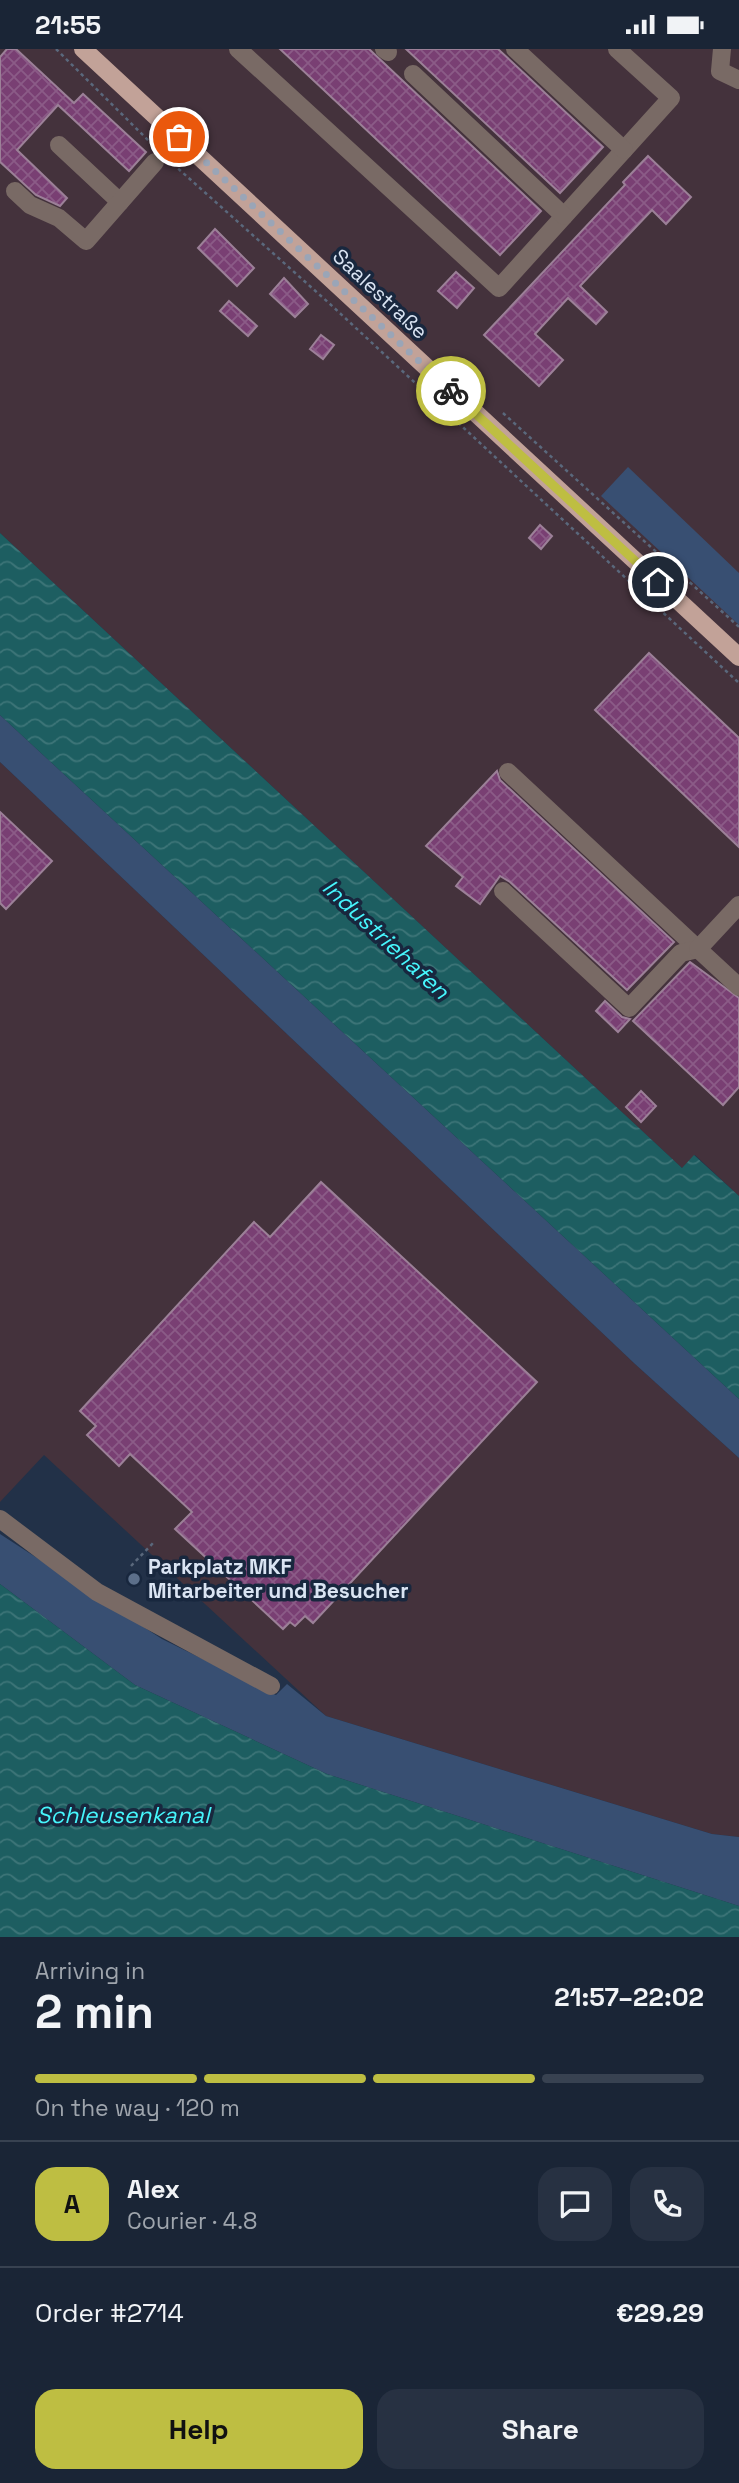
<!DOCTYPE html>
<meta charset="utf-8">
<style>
body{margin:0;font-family:"Space Grotesk",sans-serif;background:#273142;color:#f1f3f6;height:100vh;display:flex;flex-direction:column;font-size:26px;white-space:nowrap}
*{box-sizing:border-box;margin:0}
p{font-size:23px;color:#9fa5ad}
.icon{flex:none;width:38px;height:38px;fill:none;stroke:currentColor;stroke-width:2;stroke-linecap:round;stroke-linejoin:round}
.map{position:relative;height:1888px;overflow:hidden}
.side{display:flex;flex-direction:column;background:#1a2536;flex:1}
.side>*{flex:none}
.pin{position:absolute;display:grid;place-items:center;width:60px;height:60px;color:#fff;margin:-30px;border:4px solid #fff;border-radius:50%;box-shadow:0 2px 7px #0007}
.courier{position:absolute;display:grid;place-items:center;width:70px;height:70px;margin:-35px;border:5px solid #bebe42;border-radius:50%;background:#fff;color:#222;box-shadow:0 2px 9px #0007}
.head em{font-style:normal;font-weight:800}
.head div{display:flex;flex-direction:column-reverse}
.head{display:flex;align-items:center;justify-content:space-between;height:119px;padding:0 35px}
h1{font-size:46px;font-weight:800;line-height:52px}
.bar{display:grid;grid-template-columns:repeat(4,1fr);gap:10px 7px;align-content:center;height:84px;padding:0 35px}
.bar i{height:9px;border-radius:5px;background:#384251}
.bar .active{background:#bebe42}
.bar p{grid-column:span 4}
.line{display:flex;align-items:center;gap:18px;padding:0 35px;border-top:2px solid #384251}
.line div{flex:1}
.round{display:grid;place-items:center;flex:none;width:74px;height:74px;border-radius:21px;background:#273142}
.primary-button{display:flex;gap:14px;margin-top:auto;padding:14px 35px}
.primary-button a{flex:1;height:80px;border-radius:21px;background:#bebe42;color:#111;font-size:28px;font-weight:800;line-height:80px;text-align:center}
.primary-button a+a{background:#273142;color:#f1f3f6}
.status{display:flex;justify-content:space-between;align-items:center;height:49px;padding:0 35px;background:#1a2536;direction:ltr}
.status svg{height:19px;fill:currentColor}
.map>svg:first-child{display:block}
.industrial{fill:#44323c}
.grass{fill:#384f72}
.water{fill:url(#water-waves)}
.building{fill:url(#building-cross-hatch);stroke:#9c8098;stroke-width:2}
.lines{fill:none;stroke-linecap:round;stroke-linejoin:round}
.path{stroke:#5a687c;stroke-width:2.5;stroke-dasharray:3.5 3.5;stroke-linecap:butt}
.minor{stroke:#796a65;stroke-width:18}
.major{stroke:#c2a298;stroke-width:18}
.done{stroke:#9aa5b7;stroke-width:7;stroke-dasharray:0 12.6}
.route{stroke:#bebe42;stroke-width:9}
.service-dot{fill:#5c6f8a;stroke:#18273e;stroke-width:2.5}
.labels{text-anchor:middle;stroke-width:7;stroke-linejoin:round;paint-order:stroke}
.street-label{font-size:21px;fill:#dae4f3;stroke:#18273e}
.poi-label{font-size:21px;font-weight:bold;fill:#dae4f3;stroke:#18273e;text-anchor:start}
.water-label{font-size:23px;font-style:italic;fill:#46f5fc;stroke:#18273e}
</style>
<div class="status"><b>21:55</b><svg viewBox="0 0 49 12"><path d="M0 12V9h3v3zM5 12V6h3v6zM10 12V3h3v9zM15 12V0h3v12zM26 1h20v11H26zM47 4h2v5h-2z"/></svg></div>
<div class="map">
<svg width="739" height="1888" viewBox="0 0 739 1888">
<defs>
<pattern id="water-waves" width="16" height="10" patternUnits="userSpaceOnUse" patternTransform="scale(1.75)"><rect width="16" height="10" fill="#1d5e61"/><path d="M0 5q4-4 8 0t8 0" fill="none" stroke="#3d7578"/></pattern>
<pattern id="building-cross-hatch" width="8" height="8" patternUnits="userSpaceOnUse" patternTransform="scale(1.75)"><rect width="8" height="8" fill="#793f73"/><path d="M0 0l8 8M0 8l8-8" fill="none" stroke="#8b5b87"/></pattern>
</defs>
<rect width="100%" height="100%" fill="#223148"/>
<g class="industrial">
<path d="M0,0H739V1147L695,1106L682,1119L0,484Z"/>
<path d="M0,713L635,1315L739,1409V1788L712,1785L326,1667L44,1406L0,1453Z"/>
</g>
<g class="grass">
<path d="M628,418L739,524V576L601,447Z"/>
<path d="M0,666L739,1350V1409L635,1315L0,713Z"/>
<path d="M0,1485L162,1590L276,1646L287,1635L326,1667L712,1785L739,1788V1857L327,1725L135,1636L0,1535Z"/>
</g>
<g class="water">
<path d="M0,484L682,1119L694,1106L739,1147V1350L0,666Z"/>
<path d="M0,1535L135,1636L327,1725L739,1857V1888H0Z"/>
</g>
<g class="building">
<path d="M7,0H16L74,54L83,45L146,103L129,122L58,56L17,101L67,149L60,157L36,146L0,113V8Z"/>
<path d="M280,0H369L541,162L500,206Z"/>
<path d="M406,0H498L603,98L560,144Z"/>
<path d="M648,107L691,148L666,175L652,161L580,237L607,263L596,275L568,249L535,285L563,311L539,337L484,286L625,136L623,133Z"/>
<path d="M215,180L254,219L237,237L198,199Z"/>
<path d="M456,223L474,239L457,259L438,242Z"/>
<path d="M284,229L308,255L295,268L270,245Z"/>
<path d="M229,252L257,277L248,287L220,262Z"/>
<path d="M321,286L334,296L323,310L310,300Z"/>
<path d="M540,476L552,487L541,500L529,489Z"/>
<path d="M649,604L739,689V798L595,661Z"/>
<path d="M497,722L500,731L674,893L627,941L510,833L500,827L480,855L456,837L463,828L426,797Z"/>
<path d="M0,763L52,812L6,860L0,854Z"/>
<path d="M690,913L739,949V1038L723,1056L633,972Z"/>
<path d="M605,952L622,968L630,970L618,983L596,962Z"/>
<path d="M641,1042L656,1057L641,1073L626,1058Z"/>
<path d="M321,1133L537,1333L313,1574L305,1567L295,1577L290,1573L283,1580L175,1480L192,1463L130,1405L119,1417L87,1386L96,1377L80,1362L254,1173L270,1188Z"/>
</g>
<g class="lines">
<g class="path">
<path d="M56,0L153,96"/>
<path d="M173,115L330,255L739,634"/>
<path d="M503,364L739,578"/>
<path d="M131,1517L154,1493"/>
</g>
<g class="minor">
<path d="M238,0L499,239L671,49L617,0"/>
<path d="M384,0L388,3"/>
<path d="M515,0L624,101"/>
<path d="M722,0L720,22L739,31"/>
<path d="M413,25L564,167"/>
<path d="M59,96L120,153"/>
<path d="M15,142L30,156L59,169L86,192L155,113"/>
<path d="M508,723L698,900"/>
<path d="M503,842L629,959L681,904L698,900"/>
<path d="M739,856L698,900L739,938"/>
<path d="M0,1470L97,1543L271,1637"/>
</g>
<path class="major" d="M83,0L739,608"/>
</g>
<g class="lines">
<path class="done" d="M179,88L451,342"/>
<path class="route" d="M451,342L658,533"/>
</g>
<circle class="service-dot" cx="134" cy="1530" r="7"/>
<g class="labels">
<g class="street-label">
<text transform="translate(380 245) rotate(43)" y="7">Saalestraße</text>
</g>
<g class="poi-label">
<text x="148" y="1525">Parkplatz MKF<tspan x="148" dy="24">Mitarbeiter und Besucher</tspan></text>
</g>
<g class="water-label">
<text transform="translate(386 890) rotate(43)" y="8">Industriehafen</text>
<text x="123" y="1774">Schleusenkanal</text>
</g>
</g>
</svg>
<div class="pin" style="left:179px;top:88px;background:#ea580c"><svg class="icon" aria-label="bag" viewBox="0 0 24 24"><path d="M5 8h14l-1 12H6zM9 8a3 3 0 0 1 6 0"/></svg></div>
<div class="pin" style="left:658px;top:533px;background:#1f2937"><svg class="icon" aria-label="home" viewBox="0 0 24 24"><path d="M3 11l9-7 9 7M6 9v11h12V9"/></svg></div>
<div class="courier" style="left:451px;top:342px"><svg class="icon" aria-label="bike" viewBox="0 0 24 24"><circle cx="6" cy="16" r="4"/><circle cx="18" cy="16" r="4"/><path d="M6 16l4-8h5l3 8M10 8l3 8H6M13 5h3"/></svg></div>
</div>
<section class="side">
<div class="head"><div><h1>2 min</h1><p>Arriving in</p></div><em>21:57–22:02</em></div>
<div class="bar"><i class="active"></i><i class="active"></i><i class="active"></i><i></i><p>On the way · 120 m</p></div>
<div class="line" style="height:126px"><b class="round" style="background:#bebe42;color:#111">A</b><div><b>Alex</b><p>Courier · 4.8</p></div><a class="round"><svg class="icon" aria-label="chat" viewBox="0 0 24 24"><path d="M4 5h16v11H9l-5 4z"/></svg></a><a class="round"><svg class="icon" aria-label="phone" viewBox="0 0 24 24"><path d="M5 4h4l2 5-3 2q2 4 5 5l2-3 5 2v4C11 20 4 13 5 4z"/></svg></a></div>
<div class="line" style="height:91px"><div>Order #2714</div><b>€29.29</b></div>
<div class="primary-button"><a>Help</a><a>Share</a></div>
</section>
